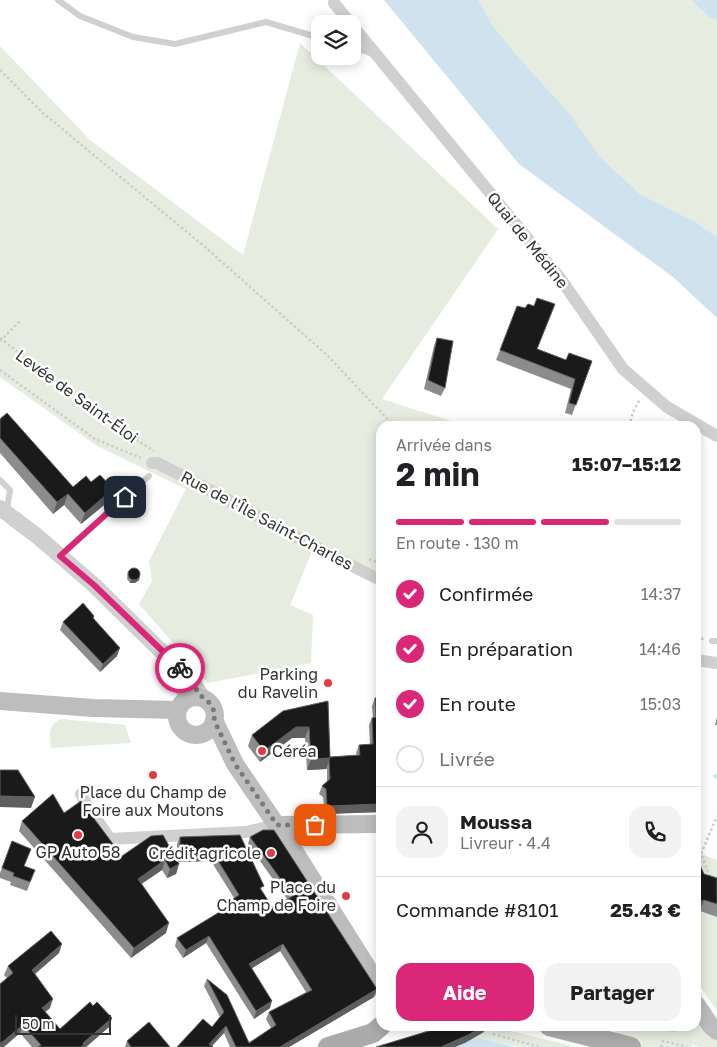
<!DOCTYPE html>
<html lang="fr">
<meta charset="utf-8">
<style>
body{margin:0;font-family:"Golos Text",sans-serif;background:#f2f2f2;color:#202124;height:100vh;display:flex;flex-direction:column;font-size:19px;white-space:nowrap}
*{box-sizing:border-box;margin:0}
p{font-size:16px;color:#757577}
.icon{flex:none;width:28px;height:28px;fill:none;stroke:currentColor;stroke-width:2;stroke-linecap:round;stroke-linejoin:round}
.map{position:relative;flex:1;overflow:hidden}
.panel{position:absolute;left:376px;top:421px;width:325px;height:610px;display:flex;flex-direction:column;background:#fff;border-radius:15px;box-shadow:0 2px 12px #0003}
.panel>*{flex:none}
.controls{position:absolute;left:311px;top:15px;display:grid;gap:10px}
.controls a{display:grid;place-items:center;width:50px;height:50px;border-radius:10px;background:#fff;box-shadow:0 2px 12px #0003;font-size:25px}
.scale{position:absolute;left:15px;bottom:12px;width:96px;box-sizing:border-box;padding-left:5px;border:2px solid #333;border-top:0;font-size:14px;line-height:18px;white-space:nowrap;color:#333;-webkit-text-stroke:4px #fff;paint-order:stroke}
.pin{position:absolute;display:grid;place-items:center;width:42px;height:42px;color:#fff;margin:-21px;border-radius:10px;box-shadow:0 2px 8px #0006}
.courier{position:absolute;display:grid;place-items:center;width:50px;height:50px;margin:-25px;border:4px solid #db2777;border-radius:50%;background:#fff;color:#222;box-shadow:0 1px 6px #0007}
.head em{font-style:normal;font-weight:700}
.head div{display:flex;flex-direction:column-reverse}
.head{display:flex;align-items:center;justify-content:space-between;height:85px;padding:0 20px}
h1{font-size:32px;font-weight:700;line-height:38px}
.bar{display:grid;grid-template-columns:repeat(4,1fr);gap:8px 5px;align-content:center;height:60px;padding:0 20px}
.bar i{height:6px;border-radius:4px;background:#e0e0e0}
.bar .on{background:#db2777}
.bar p{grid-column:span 4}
.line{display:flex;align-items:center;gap:12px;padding:0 20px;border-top:1px solid #e0e0e0}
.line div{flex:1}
.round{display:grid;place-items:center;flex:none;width:52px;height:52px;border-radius:15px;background:#f2f2f2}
ol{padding:0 20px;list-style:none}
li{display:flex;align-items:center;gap:15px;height:55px}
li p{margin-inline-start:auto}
li .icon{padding:5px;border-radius:50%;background:#db2777;color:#fff;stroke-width:4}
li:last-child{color:#757577}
li i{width:28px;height:28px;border:2px solid #e0e0e0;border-radius:50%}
.primary-button{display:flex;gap:10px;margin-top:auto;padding:10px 20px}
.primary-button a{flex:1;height:58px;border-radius:15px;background:#db2777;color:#fff;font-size:20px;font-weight:700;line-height:58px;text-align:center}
.primary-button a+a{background:#f2f2f2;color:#202124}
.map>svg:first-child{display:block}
.green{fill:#e6ecdf}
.water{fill:#cfe2ee}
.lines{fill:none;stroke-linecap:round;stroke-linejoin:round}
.stream{stroke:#cfe2ee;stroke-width:4}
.path{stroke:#cdcdcd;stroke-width:2.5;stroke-dasharray:2.5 2.5;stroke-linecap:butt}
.service{stroke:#d0d0d0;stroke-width:6}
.minor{stroke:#d0d0d0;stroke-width:12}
.tertiary{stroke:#d0d0d0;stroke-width:16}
.secondary{stroke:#bdbdbd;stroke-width:18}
.primary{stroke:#ababab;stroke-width:20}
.wall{fill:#8c8c8c}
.shaded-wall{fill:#5f5f5f}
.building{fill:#1a1a1a;stroke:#5f5f5f}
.done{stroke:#7a7a7a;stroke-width:5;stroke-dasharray:0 9}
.route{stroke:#db2777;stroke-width:6}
.poi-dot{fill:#e63946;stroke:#fff;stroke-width:2}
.labels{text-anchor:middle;stroke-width:5;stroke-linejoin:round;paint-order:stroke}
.street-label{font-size:16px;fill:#333;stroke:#fff}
.poi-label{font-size:16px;fill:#333;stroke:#fff;text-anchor:end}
</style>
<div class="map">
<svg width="717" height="1047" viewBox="0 0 717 1047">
<rect width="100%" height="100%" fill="#fff"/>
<g class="green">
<path d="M478,0H691L709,17L717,20V237L694,221L640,194L600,157L571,115L519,58L493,26Z"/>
<path d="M300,43L498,229L382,399L467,426H381V573L316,542L290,605L313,615L311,663L208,683L139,604L152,581L149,561L186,489L97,446L0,377V46L90,140L243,255Z"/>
<path d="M60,719L125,725L131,743L51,748C50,734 47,727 60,719Z"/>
<path d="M696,852L717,860V891L696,876Z"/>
<path d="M700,911L717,917V1011L696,980V913Z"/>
<path d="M696,1011L717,1037V1047H699L692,1045L691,1047H644L613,1039L617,1026H652L675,1031L683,1026H696Z"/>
<path d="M485,1026H491L576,1047H519L474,1037L484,1032Z"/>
</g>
<g class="water">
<path d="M384,0H478L493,26L519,58L571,115L600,157L640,194L694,221L717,237V318L673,277L519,164Z"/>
<path d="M691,0H717V20L709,17Z"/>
<path d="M474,1037L516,1047H455Z"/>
</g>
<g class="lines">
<path class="stream" d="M715,776L717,777"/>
<g class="path">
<path d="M0,70L43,113L205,247L327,355L394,426"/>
<path d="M0,338L110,423L154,451"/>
<path d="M0,341L21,320"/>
<path d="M0,370L95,439L141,458"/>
<path d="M629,426L633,412L640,399"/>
<path d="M369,559L381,564"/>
<path d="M696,638L704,639"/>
<path d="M710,877L701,854L717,816"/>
<path d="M493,1034L540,1047"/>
<path d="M661,1047L663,1041L687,1047"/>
</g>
<g class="service">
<path d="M58,0L80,16L133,37L175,44L266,22L320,38"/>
<path d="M352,47L373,54"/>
<path d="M0,480L10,490L7,510"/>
<path d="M61,555L149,476"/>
<path d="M712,641H717"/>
<path d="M662,1026L673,1029L679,1026"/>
</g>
<g class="minor">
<path d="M334,3L351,24"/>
<path d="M352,25L560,278L623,369L667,407L717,436"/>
<path d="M152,463H157C232,500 305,544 381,580"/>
<path d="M696,660L717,663"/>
<path d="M81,794L92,813L110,839L245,832L277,825"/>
</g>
<g class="tertiary">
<path d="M0,508L37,536L94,585L159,649L174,661L191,680L203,698"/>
<path d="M174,671L182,684L186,698"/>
</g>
<g class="secondary">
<circle cx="196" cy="716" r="19"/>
<path d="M0,701L93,708L177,710"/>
<path d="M214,720L235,764L295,852L381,989"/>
<path d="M277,825L381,824"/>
<path d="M696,1004L711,1026L717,1031"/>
</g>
<g class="primary">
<path d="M549,1026L631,1047"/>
<path d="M328,1047L373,1033L381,1026"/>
</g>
</g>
<g class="wall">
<path d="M437,338L445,388L441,396L424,389L434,346Z"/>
<path d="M538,349L566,360L592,361L572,415L565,413L571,389L496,360L500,350Z"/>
<path d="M0,419L73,487L91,482L113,489L109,501L81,524L64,505L53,514L0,453Z"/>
<path d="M128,571L139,580L135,583H130L127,579Z"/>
<path d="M94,616L93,619L117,656L100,672L60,630L63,622Z"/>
<path d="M375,698H381V812L325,814L323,797L319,794L322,786L327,782V769L307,770L305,738H292L260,762L248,746L252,735L328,701L330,757L357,755L356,753L359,745L370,744L369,725L372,718H373L372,706Z"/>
<path d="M717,717V725H715Z"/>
<path d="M64,813L122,856L177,860V844L180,837L240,835L262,891L273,908L287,899L248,844L250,837L374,997L289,1047H230L224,1033L212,1046L177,1047L212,1027L220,1017L204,986L207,979L249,1043L271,1028L266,1019L269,1012L306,992L280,951L252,968L270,1008L254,1019L206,943L183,958L175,946L177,938L231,905L234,898L211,861L178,862L179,864L176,874L167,878L162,870L141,884L166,933L131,958L19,831L22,821Z"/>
<path d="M12,841L24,866L35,870L27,891L10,885L11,882L0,878V873Z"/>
<path d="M696,856L704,874L717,878V917L700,911L696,913Z"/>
<path d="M59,953L35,974L50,1008L45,1012L60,1029L93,1006L112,1018L109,1027L86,1047H32L20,1033L7,978L4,975L8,966Z"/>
<path d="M127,1041L170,1047H125Z"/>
</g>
<g class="shaded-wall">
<path d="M113,489L109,501L81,524L85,513Z"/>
<path d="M68,494L64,505L53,514L57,502Z"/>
<path d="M140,577L139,580L135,583H130L131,580Z"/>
<path d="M120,648L117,656L100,672L103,664Z"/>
<path d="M296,727H309L305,738H292L260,762L264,751Z"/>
<path d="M330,758L326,769L307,770L311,759Z"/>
<path d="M0,796L35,797L31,808L0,807Z"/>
<path d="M381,804V812L325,814L327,806Z"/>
<path d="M180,854H214L211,861L177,862Z"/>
<path d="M165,860L162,870L134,889L138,879Z"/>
<path d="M179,864L176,874L167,878L170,869Z"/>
<path d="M704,900L700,911L696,913V903Z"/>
<path d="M169,923L166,933L131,958L134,948Z"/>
<path d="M209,936L206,943L183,958L186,950Z"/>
<path d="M62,944L59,953L29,979L32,970Z"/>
<path d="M283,944L280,951L246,972L249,964Z"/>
<path d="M377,989L374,997L289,1047H280Z"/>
<path d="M53,999L50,1008L39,1017L42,1008Z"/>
<path d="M272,1001L270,1008L254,1019L256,1011Z"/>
<path d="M112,1018L109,1027L86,1047H81L83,1043Z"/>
<path d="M23,1025L20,1033L4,1047H0V1044Z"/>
<path d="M226,1026L224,1033L211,1047L209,1044Z"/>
<path d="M484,1026H486L484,1032L465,1043L455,1047H441Z"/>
</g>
<g class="building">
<path d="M537,298L555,304L537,349L566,360L569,353L592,361L576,405L569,403L575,379L500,350L517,306L525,308L528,304L534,306Z"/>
<path d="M437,338L453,341L445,388L428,380Z"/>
<path d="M7,413L73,487L86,476L91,482L100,475L113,489L85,513L68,494L57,502L0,438V419Z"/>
<circle cx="134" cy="574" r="6"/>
<path d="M83,603L94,616L93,618L120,648L103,664L63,622Z"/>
<path d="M375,698H381V804L327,806L326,789L322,786L330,779L329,761L330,757L360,755L359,745L373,744L372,718L376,717Z"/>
<path d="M328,701L330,758L311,759L309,727H296L264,751L252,735L283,711Z"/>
<path d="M0,770H18L35,797L0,796Z"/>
<path d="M53,794L64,813L81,801L122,856L151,836L163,835L179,864L170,869L165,860L138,879L169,923L134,948L22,821Z"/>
<path d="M263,830H274L377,989L280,1047H236L226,1026L209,1044L213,1047H177L203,1019L212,1027L224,1012L207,979L227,995L249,1043L276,1025L269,1012L312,990L283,944L249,964L272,1001L256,1011L209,936L186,950L177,938L236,902L233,899L239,895L214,854H180V837L240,835L264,886L260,888L273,908L293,896L250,837Z"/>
<path d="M12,841L31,849L24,866L35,870L30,882L13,876L14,873L2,868Z"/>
<path d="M696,856L704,874L717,878V904L704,900L696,903Z"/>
<path d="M51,931L62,944L32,970L53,999L42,1008L60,1029L90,1002L93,1006L97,1002L112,1018L83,1043L84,1044L81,1047H38L41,1045L23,1025L0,1044V984L13,973L8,966Z"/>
<path d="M149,1022L170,1047H131L127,1041Z"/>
<path d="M445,1026H484L468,1035L441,1047H376Z"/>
</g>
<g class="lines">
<path class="done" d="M180,668L203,698L211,704L215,714L214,720L235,764L277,825H315"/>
<path class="route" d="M125,497L60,556L94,585L180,668"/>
</g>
<g class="poi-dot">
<circle cx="328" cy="683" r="5"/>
<circle cx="262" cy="751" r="5"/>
<circle cx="153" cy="775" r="5"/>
<circle cx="78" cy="835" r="5"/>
<circle cx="271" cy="853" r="5"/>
<circle cx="346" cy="896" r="5"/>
</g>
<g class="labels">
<g class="street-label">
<text transform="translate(528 240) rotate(51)" y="6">Quai de Médine</text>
<text transform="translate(77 396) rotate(36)" y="6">Levée de Saint-Éloi</text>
<text transform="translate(267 520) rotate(28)" y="6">Rue de l'Île Saint-Charles</text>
</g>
<g class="poi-label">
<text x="318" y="680">Parking<tspan x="318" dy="18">du Ravelin</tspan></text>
<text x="272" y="757" text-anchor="start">Céréa</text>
<text x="153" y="798" text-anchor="middle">Place du Champ de<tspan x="153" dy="18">Foire aux Moutons</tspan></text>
<text x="78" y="858" text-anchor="middle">GP Auto 58</text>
<text x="261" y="859">Crédit agricole</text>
<text x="336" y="893">Place du<tspan x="336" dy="18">Champ de Foire</tspan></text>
</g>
</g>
</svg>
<div class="controls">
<a><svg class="icon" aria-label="layers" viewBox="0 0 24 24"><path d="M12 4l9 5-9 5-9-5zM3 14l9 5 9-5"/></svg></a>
</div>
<div class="scale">50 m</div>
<div class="pin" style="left:315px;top:825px;background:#ea580c"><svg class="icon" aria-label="bag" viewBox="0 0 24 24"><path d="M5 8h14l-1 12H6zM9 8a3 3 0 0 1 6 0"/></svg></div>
<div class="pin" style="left:125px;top:497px;background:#1f2937"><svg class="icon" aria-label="home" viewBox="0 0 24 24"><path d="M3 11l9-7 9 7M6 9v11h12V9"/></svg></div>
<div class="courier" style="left:180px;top:668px"><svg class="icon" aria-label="bike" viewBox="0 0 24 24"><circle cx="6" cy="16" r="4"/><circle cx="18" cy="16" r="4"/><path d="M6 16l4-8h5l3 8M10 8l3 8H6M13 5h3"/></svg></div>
<section class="panel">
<div class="head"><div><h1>2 min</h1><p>Arrivée dans</p></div><em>15:07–15:12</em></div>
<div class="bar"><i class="on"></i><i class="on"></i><i class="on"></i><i></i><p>En route · 130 m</p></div>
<ol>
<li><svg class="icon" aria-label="check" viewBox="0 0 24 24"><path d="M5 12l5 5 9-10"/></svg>Confirmée<p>14:37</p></li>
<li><svg class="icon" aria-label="check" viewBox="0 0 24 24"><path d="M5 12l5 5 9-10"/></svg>En préparation<p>14:46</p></li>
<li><svg class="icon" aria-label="check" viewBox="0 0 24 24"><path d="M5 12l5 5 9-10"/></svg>En route<p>15:03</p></li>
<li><i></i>Livrée</li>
</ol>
<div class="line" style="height:90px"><a class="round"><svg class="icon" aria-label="person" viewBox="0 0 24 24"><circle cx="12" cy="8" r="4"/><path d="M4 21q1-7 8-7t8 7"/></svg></a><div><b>Moussa</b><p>Livreur · 4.4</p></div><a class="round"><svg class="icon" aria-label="phone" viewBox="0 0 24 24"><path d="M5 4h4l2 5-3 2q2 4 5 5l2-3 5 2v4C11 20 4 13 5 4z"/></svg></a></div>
<div class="line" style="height:65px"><div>Commande #8101</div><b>25.43 €</b></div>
<div class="primary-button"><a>Aide</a><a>Partager</a></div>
</section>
</div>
